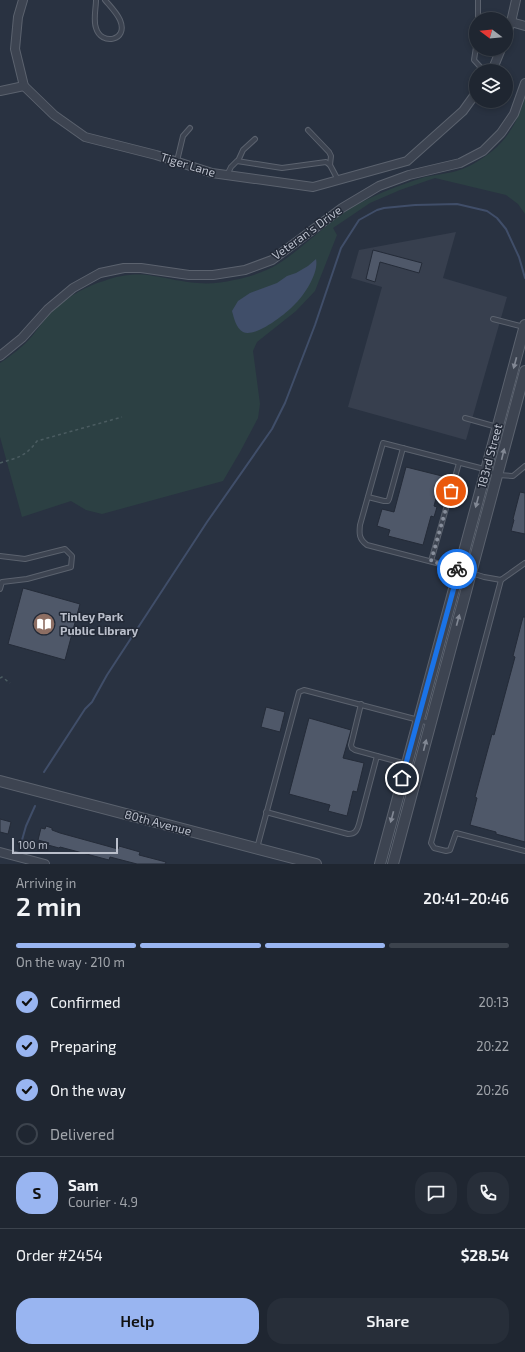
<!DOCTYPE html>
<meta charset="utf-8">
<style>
body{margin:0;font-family:"Exo 2",sans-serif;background:#272e39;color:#f1f3f6;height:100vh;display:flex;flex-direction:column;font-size:15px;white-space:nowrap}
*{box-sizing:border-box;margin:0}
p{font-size:13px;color:#a1a5ab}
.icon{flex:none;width:22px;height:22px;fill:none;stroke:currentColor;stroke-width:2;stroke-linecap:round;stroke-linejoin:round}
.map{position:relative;height:864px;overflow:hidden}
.side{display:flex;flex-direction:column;background:#1f2631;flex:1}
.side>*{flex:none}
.needle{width:26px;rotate:286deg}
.tools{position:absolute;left:469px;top:12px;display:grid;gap:8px}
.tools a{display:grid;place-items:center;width:44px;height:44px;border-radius:50%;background:#1f2631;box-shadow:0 2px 6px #0003,0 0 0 1px #3c434d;font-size:20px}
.scale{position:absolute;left:12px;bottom:10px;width:106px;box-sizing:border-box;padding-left:4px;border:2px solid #babfcb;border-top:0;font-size:11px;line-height:14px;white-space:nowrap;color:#babfcb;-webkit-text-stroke:3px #222936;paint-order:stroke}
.pin{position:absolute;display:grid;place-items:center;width:34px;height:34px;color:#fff;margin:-17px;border:2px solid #fff;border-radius:50%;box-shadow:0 1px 4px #0007}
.courier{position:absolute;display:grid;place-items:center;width:40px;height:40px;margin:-20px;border:3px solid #1a73e8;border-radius:50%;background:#fff;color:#222;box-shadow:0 1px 5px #0007}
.headline em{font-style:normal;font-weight:600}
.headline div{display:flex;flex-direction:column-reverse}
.headline{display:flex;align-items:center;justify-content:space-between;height:68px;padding:0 16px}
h1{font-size:26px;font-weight:600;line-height:30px}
.bar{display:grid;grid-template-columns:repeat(4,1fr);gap:6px 4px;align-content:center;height:48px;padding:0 16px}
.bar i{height:5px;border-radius:3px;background:#3c434d}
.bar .on{background:#99b5f1}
.bar p{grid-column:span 4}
.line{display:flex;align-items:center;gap:10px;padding:0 16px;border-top:1px solid #3c434d}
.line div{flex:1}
.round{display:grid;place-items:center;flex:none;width:42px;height:42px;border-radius:16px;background:#272e39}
ol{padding:0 16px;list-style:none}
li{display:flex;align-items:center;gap:12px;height:44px}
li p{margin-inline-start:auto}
li .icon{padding:4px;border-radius:50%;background:#99b5f1;color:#111;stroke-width:4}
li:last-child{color:#a1a5ab}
li i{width:22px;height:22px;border:2px solid #3c434d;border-radius:50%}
.primary-button{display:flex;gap:8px;margin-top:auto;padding:8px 16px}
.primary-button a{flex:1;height:46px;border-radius:16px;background:#99b5f1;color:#111;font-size:16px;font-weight:600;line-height:46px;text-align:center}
.primary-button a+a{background:#272e39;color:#f1f3f6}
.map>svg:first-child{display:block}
.airport{fill:#373f4e}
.green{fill:#2c4043}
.water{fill:#404e69}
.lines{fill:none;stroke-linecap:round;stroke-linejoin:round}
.stream{stroke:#404e69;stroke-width:2}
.building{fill:#4f5869;stroke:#242b38}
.service-casing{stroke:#5b626e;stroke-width:6}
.minor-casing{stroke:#5b626e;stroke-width:10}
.tertiary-casing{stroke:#5b626e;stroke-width:12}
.path{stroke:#4b5c61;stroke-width:1.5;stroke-dasharray:3 3;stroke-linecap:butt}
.service{stroke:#3d4451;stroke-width:4}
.minor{stroke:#3d4451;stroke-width:8}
.tertiary{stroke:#3d4451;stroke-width:10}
.oneway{fill:#828894}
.done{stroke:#878e9b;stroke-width:4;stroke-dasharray:0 7.2}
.route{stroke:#1a73e8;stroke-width:5}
.labels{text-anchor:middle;stroke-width:3;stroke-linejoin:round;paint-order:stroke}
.street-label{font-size:12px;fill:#babfcb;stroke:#222936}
.poi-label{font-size:12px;font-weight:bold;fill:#babfcb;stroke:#222936;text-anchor:start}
</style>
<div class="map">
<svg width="525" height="864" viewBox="0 0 525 864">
<rect width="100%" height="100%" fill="#293241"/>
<path class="airport" d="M456,232L443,278L507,297L466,440L348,407L382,287L351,278L359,250Z"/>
<path class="green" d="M525,97V214L518,204L506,195L435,178L400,190L370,203L333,228L337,235L315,291L296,311L257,342L253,351L260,404L258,418L240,452L223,481L102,514L86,510L71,501L22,517L0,437V363C12,355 24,346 33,335C40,326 47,316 55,309C69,296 86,286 104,281C119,275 138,273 153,276C168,278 182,282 197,283C209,284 222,283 234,280C249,277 265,272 278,264C306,246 329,220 358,204C379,193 402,184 425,177C434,175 444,174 453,172C466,169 481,160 491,152C509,138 519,118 525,97Z"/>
<path class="water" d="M316,259C319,272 305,294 296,303C287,313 256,338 243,332C236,328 234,318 232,311L238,301L250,293L277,283L287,276L296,273L308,266Z"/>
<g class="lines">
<g class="stream">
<path d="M44,772L85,709L92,702L107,675L207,522L272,429L285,403L315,325L341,248L359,220L377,210L384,208L415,205L457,204L487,211L497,218L506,229L519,257L525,278"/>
<path d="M22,840L26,826L35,806"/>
</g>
</g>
<g class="building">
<path d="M373,250L422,263L419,273L380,262L375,282L366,279Z"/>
<path d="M406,467L442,476L434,506L437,507L434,517L431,516L423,545L388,536L390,530L377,526L382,509L394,512Z"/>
<path d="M520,492L525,493V534L511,531L514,520L513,519Z"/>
<path d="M23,588L80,604L65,660L8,644Z"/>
<path d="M523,617H525V842L496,834V832L470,825L477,798L475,797L492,734L494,735L515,657L513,656Z"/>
<path d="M266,707L285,712L280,732L261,727Z"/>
<path d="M309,718L351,730L343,758L364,763L357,792L353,791L347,816L328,811L330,805L289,794Z"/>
<path d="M0,819L11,822L8,834L0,832Z"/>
<path d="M46,826L52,828V830L60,833L118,849L119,846L140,852L139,855L166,862L165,864H137L110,857L109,860L60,847L59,848L48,845L49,843L38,840L41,828L45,829Z"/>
</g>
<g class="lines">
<g class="service-casing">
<g id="service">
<path d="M96,0C96,8 93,20 96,28C101,46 129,41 120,20C117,13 110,6 105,0"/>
<path d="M478,0V19"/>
<path d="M476,47L474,60L484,71"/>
<path d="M308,130L329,152L331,156L330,165"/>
<path d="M177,161L183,136L190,128"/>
<path d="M238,161L243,150L255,139"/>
<path d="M227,175L231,167L237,161L282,168L326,162L330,165L338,180"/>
<path d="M493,319L524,327"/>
<path d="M465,418L497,427"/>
<path d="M525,466L513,476L498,475L484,469L383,443L360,525C359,534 359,539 367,545L452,567L484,577L501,580L525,563"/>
<path d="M368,497L384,501H388L389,499L403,448"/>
<path d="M0,556L25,559L65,549L72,556L71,567L27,579L2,582L0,589"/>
<path d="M431,561L459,463"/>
<path d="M501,580L431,843L434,848L446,851L450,850L456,833L525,851"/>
<path d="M361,704L351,745L352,748L355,750L377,756"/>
<path d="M266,812L348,834C355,834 357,831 359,824L377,756L406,764"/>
<path d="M257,848L299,692L304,690L308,691L430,723"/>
</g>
</g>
<g class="minor-casing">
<g id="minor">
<path d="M23,0L18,17L15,49L24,86L54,115L85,137L156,155L212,173L313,187L407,161L463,111L476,93"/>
<path d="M511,22L525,26"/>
<path d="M506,36L511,22L516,0"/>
<path d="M492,71L501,49"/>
<path d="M0,91L24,86"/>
<path d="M0,356L22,338L48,309L73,288L100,273L124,268H141L189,275H213L245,270L272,260L342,208L379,186L409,175L460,163L483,151L501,133L514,114L525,83"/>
<path d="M0,852L45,864"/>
</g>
</g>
<g class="tertiary-casing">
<g id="tertiary">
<path d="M0,781L316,864"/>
<path d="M380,864L525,325"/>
<path d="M393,864L525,371"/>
</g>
</g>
<g class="path">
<path d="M0,463C19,457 25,457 37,441L122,417"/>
<path d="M0,678L2,677L10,683"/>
</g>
<use href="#service" class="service"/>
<use href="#minor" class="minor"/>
<use href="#tertiary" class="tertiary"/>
</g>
<defs><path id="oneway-solid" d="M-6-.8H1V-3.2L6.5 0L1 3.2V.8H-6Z"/></defs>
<g class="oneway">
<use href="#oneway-solid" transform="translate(515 363) rotate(105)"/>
<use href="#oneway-solid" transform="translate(503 454) rotate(-76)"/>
<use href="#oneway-solid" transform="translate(477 502) rotate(105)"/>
<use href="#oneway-solid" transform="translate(458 620) rotate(-75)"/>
<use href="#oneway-solid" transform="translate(425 745) rotate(-76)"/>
<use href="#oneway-solid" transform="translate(392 817) rotate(105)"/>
</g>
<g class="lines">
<path class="done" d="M451,491L431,561L457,569"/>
<path class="route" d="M402,778L459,569H457"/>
</g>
<defs>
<g id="library-disc" transform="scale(1.15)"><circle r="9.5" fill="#8d6e63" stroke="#222936"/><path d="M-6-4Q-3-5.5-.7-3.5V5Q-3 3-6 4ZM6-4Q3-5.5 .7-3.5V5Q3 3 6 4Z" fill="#fff"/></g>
</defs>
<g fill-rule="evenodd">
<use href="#library-disc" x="44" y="624"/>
</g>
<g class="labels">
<g class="street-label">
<text transform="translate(188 165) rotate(17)" y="4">Tiger Lane</text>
<text transform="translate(307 233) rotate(-36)" y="4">Veteran's Drive</text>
<text transform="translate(490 456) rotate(-75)" y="4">183rd Street</text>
<text transform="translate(158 823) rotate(15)" y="4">80th Avenue</text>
</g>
<g class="poi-label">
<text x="60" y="621">Tinley Park<tspan x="60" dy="14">Public Library</tspan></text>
</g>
</g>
</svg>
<div class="tools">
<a><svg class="needle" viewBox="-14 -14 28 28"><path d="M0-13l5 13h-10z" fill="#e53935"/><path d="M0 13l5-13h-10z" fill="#a1a5ab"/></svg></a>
<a><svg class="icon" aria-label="layers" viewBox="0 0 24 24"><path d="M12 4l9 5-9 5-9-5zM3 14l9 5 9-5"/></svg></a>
</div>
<div class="scale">100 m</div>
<div class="pin" style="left:451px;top:491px;background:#ea580c"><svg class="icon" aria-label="bag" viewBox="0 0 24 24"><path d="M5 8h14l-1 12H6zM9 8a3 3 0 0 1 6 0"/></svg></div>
<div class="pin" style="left:402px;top:778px;background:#1f2937"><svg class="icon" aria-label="home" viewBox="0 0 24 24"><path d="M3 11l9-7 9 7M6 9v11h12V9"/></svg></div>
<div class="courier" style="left:457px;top:569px"><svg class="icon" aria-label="bike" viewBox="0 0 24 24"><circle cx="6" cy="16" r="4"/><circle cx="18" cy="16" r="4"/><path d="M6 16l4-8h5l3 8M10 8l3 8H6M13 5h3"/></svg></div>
</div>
<section class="side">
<div class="headline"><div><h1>2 min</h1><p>Arriving in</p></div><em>20:41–20:46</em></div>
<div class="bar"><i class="on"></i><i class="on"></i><i class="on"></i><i></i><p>On the way · 210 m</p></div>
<ol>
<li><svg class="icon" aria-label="check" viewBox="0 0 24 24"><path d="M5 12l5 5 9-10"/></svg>Confirmed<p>20:13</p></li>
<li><svg class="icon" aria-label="check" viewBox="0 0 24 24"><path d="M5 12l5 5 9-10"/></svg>Preparing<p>20:22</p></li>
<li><svg class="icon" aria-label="check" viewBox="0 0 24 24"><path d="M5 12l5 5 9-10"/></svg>On the way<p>20:26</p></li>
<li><i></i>Delivered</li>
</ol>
<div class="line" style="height:72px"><b class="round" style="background:#99b5f1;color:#111">S</b><div><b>Sam</b><p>Courier · 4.9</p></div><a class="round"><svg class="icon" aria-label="chat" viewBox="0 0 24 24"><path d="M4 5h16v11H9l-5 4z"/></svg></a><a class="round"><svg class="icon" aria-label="phone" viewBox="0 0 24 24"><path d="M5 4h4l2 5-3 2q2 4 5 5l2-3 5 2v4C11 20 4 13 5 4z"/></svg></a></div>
<div class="line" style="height:52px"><div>Order #2454</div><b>$28.54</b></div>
<div class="primary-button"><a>Help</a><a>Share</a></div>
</section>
